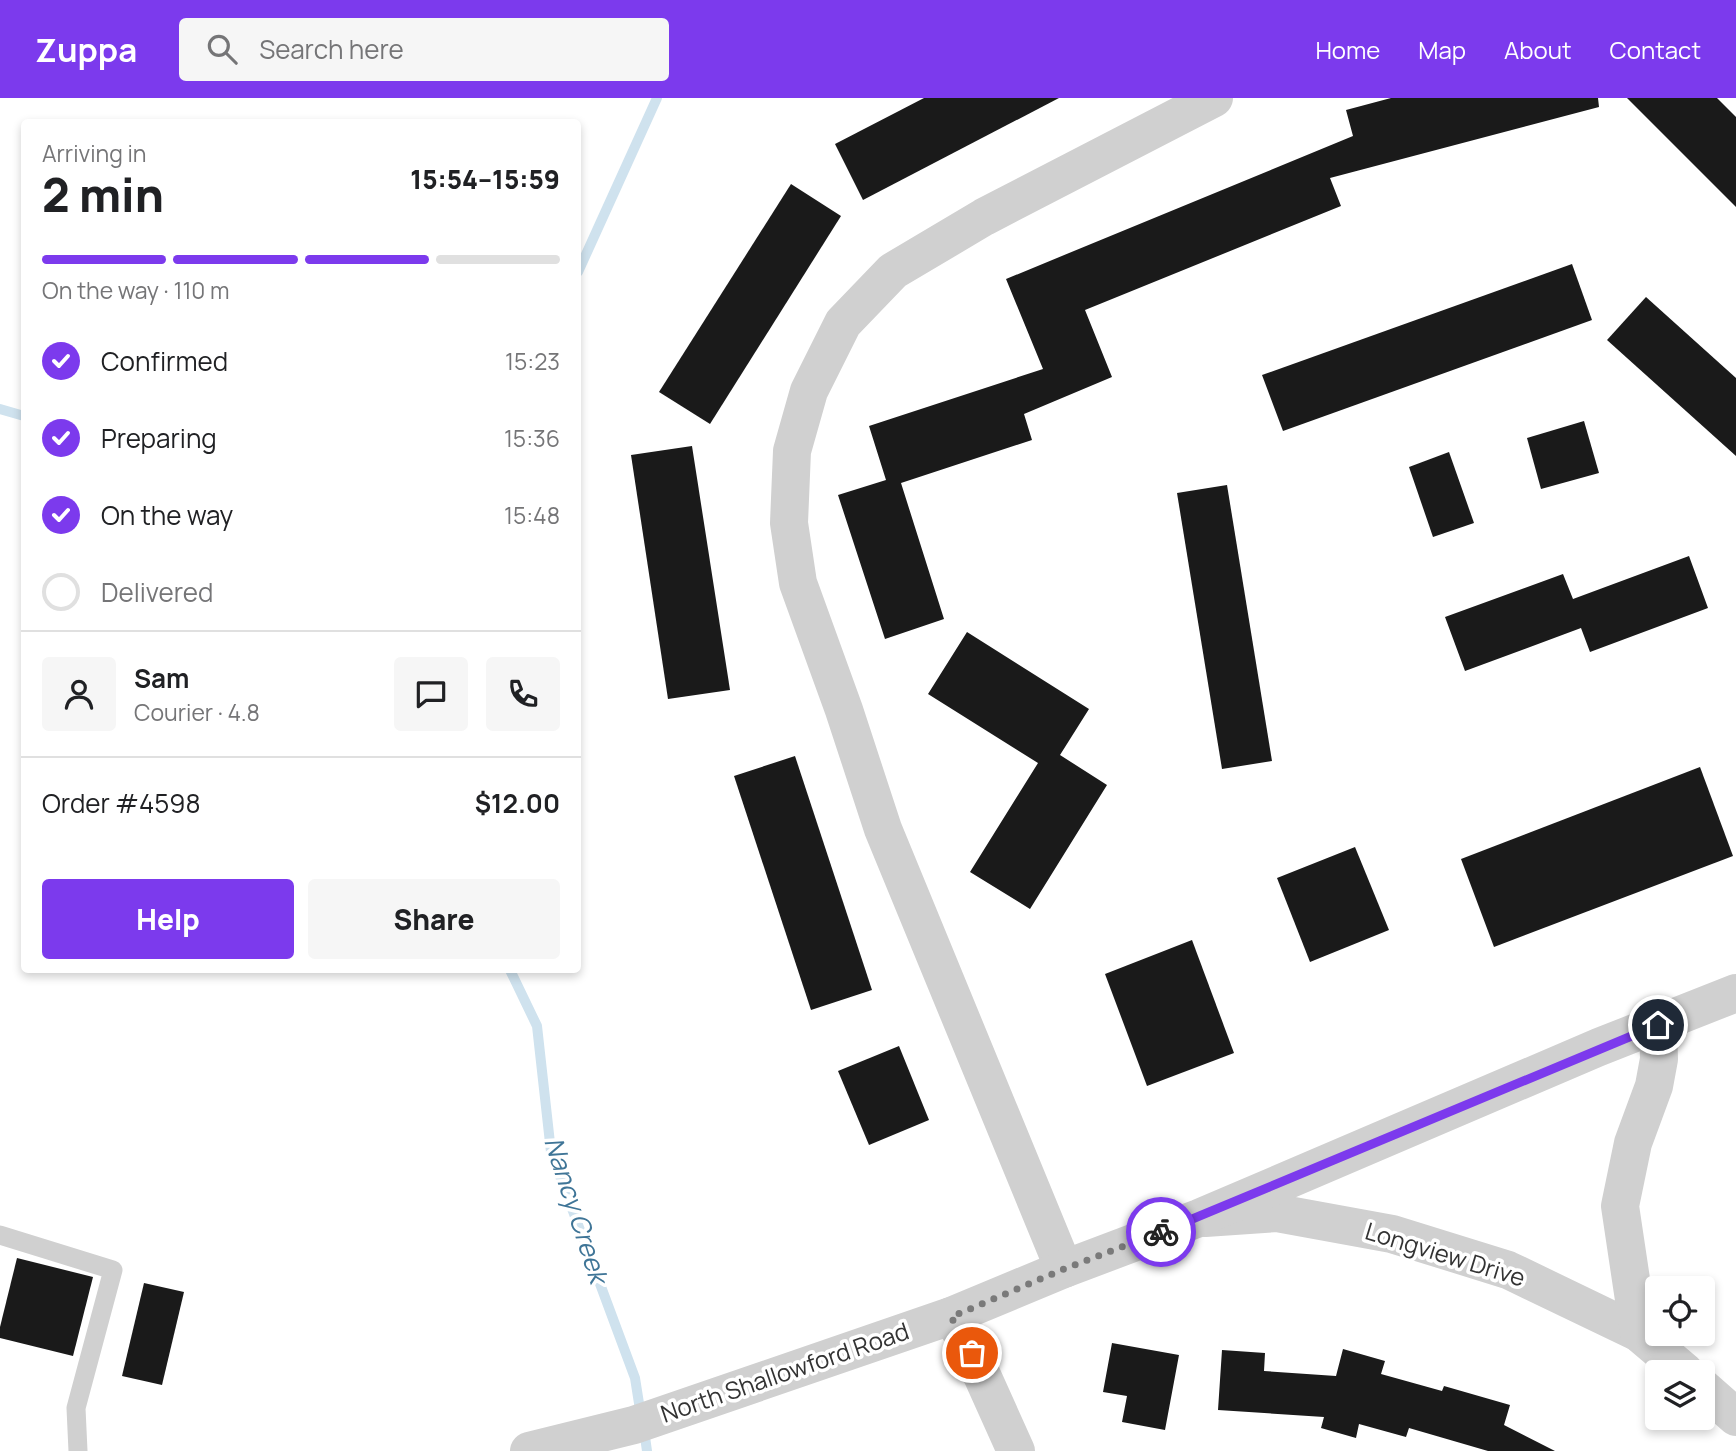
<!DOCTYPE html>
<meta charset="utf-8">
<style>
body{margin:0;font-family:Manrope,sans-serif;background:#f6f6f6;color:#202124;height:100vh;display:flex;flex-direction:column;font-size:26px;white-space:nowrap}
*{box-sizing:border-box;margin:0}
p{font-size:23px;color:#757577}
.icon{flex:none;width:38px;height:38px;fill:none;stroke:currentColor;stroke-width:2;stroke-linecap:round;stroke-linejoin:round}
.map{position:relative;flex:1;overflow:hidden}
.side{position:absolute;left:21px;top:21px;width:560px;height:854px;display:flex;flex-direction:column;background:#fff;border-radius:7px;box-shadow:0 4px 10px #0003}
.side>*{flex:none}
.controls{position:absolute;left:1645px;top:1178px;display:grid;gap:14px}
.controls a{display:grid;place-items:center;width:70px;height:70px;border-radius:7px;background:#fff;box-shadow:0 4px 10px #0003;font-size:35px}
.pin{position:absolute;display:grid;place-items:center;width:60px;height:60px;color:#fff;margin:-30px;border:4px solid #fff;border-radius:50%;box-shadow:0 2px 7px #0007}
.courier{position:absolute;display:grid;place-items:center;width:70px;height:70px;margin:-35px;border:5px solid #7c3aed;border-radius:50%;background:#fff;color:#222;box-shadow:0 2px 9px #0007}
.head em{font-style:normal;font-weight:800}
.head div{display:flex;flex-direction:column-reverse}
.head{display:flex;align-items:center;justify-content:space-between;height:119px;padding:0 21px}
h1{font-size:46px;font-weight:800;line-height:52px}
.bar{display:grid;grid-template-columns:repeat(4,1fr);gap:10px 7px;align-content:center;height:84px;padding:0 21px}
.bar i{height:9px;border-radius:5px;background:#e0e0e0}
.bar .current{background:#7c3aed}
.bar p{grid-column:span 4}
.line{display:flex;align-items:center;gap:18px;padding:0 21px;border-top:2px solid #e0e0e0}
.line div{flex:1}
.round{display:grid;place-items:center;flex:none;width:74px;height:74px;border-radius:7px;background:#f6f6f6}
ol{padding:0 21px;list-style:none}
li{display:flex;align-items:center;gap:21px;height:77px}
li p{margin-inline-start:auto}
li .icon{padding:7px;border-radius:50%;background:#7c3aed;color:#fff;stroke-width:4}
li:last-child{color:#757577}
li i{width:38px;height:38px;border:4px solid #e0e0e0;border-radius:50%}
.action{display:flex;gap:14px;margin-top:auto;padding:14px 21px}
.action a{flex:1;height:80px;border-radius:7px;background:#7c3aed;color:#fff;font-size:28px;font-weight:800;line-height:80px;text-align:center}
.action a+a{background:#f6f6f6;color:#202124}
header{display:flex;align-items:center;gap:42px;box-sizing:border-box;height:98px;padding:0 35px;background:#7c3aed;color:#fff}
header strong{font-size:33px}
nav{display:flex;gap:38px;margin-inline-start:auto;font-size:24px}
.search{width:490px;height:63px;background:#f6f6f6;display:flex;align-items:center;gap:18px;box-sizing:border-box;padding:0 24px;border-radius:7px;color:#757577;font-size:26px}
.map>svg:first-child{display:block}
.lines{fill:none;stroke-linecap:round;stroke-linejoin:round}
.stream{stroke:#cfe2ee;stroke-width:10}
.building{fill:#1a1a1a}
.service{stroke:#d0d0d0;stroke-width:19}
.minor{stroke:#d0d0d0;stroke-width:38}
.tertiary{stroke:#d0d0d0;stroke-width:38}
.done{stroke:#7a7a7a;stroke-width:7;stroke-dasharray:0 12.6}
.route{stroke:#7c3aed;stroke-width:9}
.labels{text-anchor:middle;stroke-width:7;stroke-linejoin:round;paint-order:stroke}
.street-label{font-size:24px;fill:#333;stroke:#fff}
.water-label{font-size:26px;font-style:italic;fill:#3f7597;stroke:#fff}
</style>
<header>
<strong>Zuppa</strong>
<div class="search"><svg class="icon" aria-label="search" viewBox="0 0 24 24"><circle cx="10" cy="10" r="6"/><path d="M15 15l6 6"/></svg>Search here</div>
<nav><a>Home</a><a>Map</a><a>About</a><a>Contact</a></nav>
</header>
<div class="map">
<svg width="1736" height="1353" viewBox="0 0 1736 1353">
<rect width="100%" height="100%" fill="#fff"/>
<g class="lines">
<g class="stream">
<path d="M578,174L657,0"/>
<path d="M0,311L24,318"/>
<path d="M510,872L537,928L551,1054L635,1280L641,1318"/>
<path d="M644,1332L647,1353"/>
</g>
</g>
<g class="building">
<path d="M924,0H1059L863,102L835,46Z"/>
<path d="M1391,0H1598L1599,9L1330,80L1341,108L1085,212L1112,279L1024,316L1032,342L901,385L944,521L885,541L838,397L886,382L869,328L1043,271L1006,181L1353,38L1346,12Z"/>
<path d="M1627,0H1717L1736,19V109Z"/>
<path d="M791,86L841,118L710,326L659,294Z"/>
<path d="M1572,166L1592,222L1283,333L1262,277Z"/>
<path d="M1646,199L1736,280V358L1607,242Z"/>
<path d="M1584,323L1599,375L1541,391L1527,340Z"/>
<path d="M692,348L730,592L668,601L631,357Z"/>
<path d="M1449,354L1474,425L1433,439L1409,369Z"/>
<path d="M1227,387L1272,663L1222,671L1177,395Z"/>
<path d="M1689,458L1708,510L1590,554L1581,530L1465,573L1445,519L1563,476L1573,501Z"/>
<path d="M967,534L1089,611L1060,657L1107,687L1030,811L970,774L1038,665L928,596Z"/>
<path d="M795,658L872,892L811,912L734,678Z"/>
<path d="M1700,669L1733,758L1494,849L1461,761Z"/>
<path d="M1355,749L1389,832L1310,864L1277,780Z"/>
<path d="M1192,842L1234,955L1147,988L1105,876Z"/>
<path d="M899,948L929,1022L869,1047L838,973Z"/>
<path d="M17,1160L93,1179L73,1258L0,1240V1229Z"/>
<path d="M144,1185L184,1194L162,1287L122,1278Z"/>
<path d="M1112,1245L1179,1257L1165,1332L1122,1324L1127,1298L1103,1294Z"/>
<path d="M1343,1251L1385,1263L1381,1276L1442,1293L1444,1288L1510,1307L1504,1327L1555,1353H1488L1409,1330L1406,1339L1359,1326L1356,1340L1321,1330L1324,1319L1218,1312L1222,1252L1265,1255L1264,1273L1336,1278Z"/>
</g>
<g class="lines">
<path class="service" d="M0,1137L113,1172L76,1310L78,1353"/>
<g class="minor">
<path d="M1205,1120L1277,1115L1392,1136L1508,1172L1639,1235L1685,1274"/>
<path d="M1064,1171L883,731L844,612L798,485L789,425L792,353L809,293L843,225L893,173L984,119L1214,0"/>
<path d="M951,1218L967,1244L1016,1353"/>
<path d="M1639,1235L1620,1108L1633,1045L1654,988L1659,961L1658,927"/>
<path d="M1703,1290L1736,1319"/>
</g>
<path class="tertiary" d="M529,1353L634,1327L951,1218L1064,1171L1199,1120L1599,949L1736,895"/>
</g>
<g class="lines">
<path class="done" d="M972,1255L951,1219L1064,1171L1161,1134"/>
<path class="route" d="M1161,1134L1658,927"/>
</g>
<g class="labels">
<g class="street-label">
<text transform="translate(1445 1157) rotate(17)" y="8">Longview Drive</text>
<text transform="translate(785 1275) rotate(-19)" y="8">North Shallowford Road</text>
</g>
<g class="water-label">
<text transform="translate(576 1112) rotate(72)" y="9">Nancy Creek</text>
</g>
</g>
</svg>
<div class="controls">
<a><svg class="icon" aria-label="locate" viewBox="0 0 24 24"><circle cx="12" cy="12" r="6"/><path d="M12 2v4M12 18v4M2 12h4M18 12h4"/></svg></a>
<a><svg class="icon" aria-label="layers" viewBox="0 0 24 24"><path d="M12 4l9 5-9 5-9-5zM3 14l9 5 9-5"/></svg></a>
</div>
<div class="pin" style="left:972px;top:1255px;background:#ea580c"><svg class="icon" aria-label="bag" viewBox="0 0 24 24"><path d="M5 8h14l-1 12H6zM9 8a3 3 0 0 1 6 0"/></svg></div>
<div class="pin" style="left:1658px;top:927px;background:#1f2937"><svg class="icon" aria-label="home" viewBox="0 0 24 24"><path d="M3 11l9-7 9 7M6 9v11h12V9"/></svg></div>
<div class="courier" style="left:1161px;top:1134px"><svg class="icon" aria-label="bike" viewBox="0 0 24 24"><circle cx="6" cy="16" r="4"/><circle cx="18" cy="16" r="4"/><path d="M6 16l4-8h5l3 8M10 8l3 8H6M13 5h3"/></svg></div>
<section class="side">
<div class="head"><div><h1>2 min</h1><p>Arriving in</p></div><em>15:54–15:59</em></div>
<div class="bar"><i class="current"></i><i class="current"></i><i class="current"></i><i></i><p>On the way · 110 m</p></div>
<ol>
<li><svg class="icon" aria-label="check" viewBox="0 0 24 24"><path d="M5 12l5 5 9-10"/></svg>Confirmed<p>15:23</p></li>
<li><svg class="icon" aria-label="check" viewBox="0 0 24 24"><path d="M5 12l5 5 9-10"/></svg>Preparing<p>15:36</p></li>
<li><svg class="icon" aria-label="check" viewBox="0 0 24 24"><path d="M5 12l5 5 9-10"/></svg>On the way<p>15:48</p></li>
<li><i></i>Delivered</li>
</ol>
<div class="line" style="height:126px"><a class="round"><svg class="icon" aria-label="person" viewBox="0 0 24 24"><circle cx="12" cy="8" r="4"/><path d="M4 21q1-7 8-7t8 7"/></svg></a><div><b>Sam</b><p>Courier · 4.8</p></div><a class="round"><svg class="icon" aria-label="chat" viewBox="0 0 24 24"><path d="M4 5h16v11H9l-5 4z"/></svg></a><a class="round"><svg class="icon" aria-label="phone" viewBox="0 0 24 24"><path d="M5 4h4l2 5-3 2q2 4 5 5l2-3 5 2v4C11 20 4 13 5 4z"/></svg></a></div>
<div class="line" style="height:91px"><div>Order #4598</div><b>$12.00</b></div>
<div class="action"><a>Help</a><a>Share</a></div>
</section>
</div>
